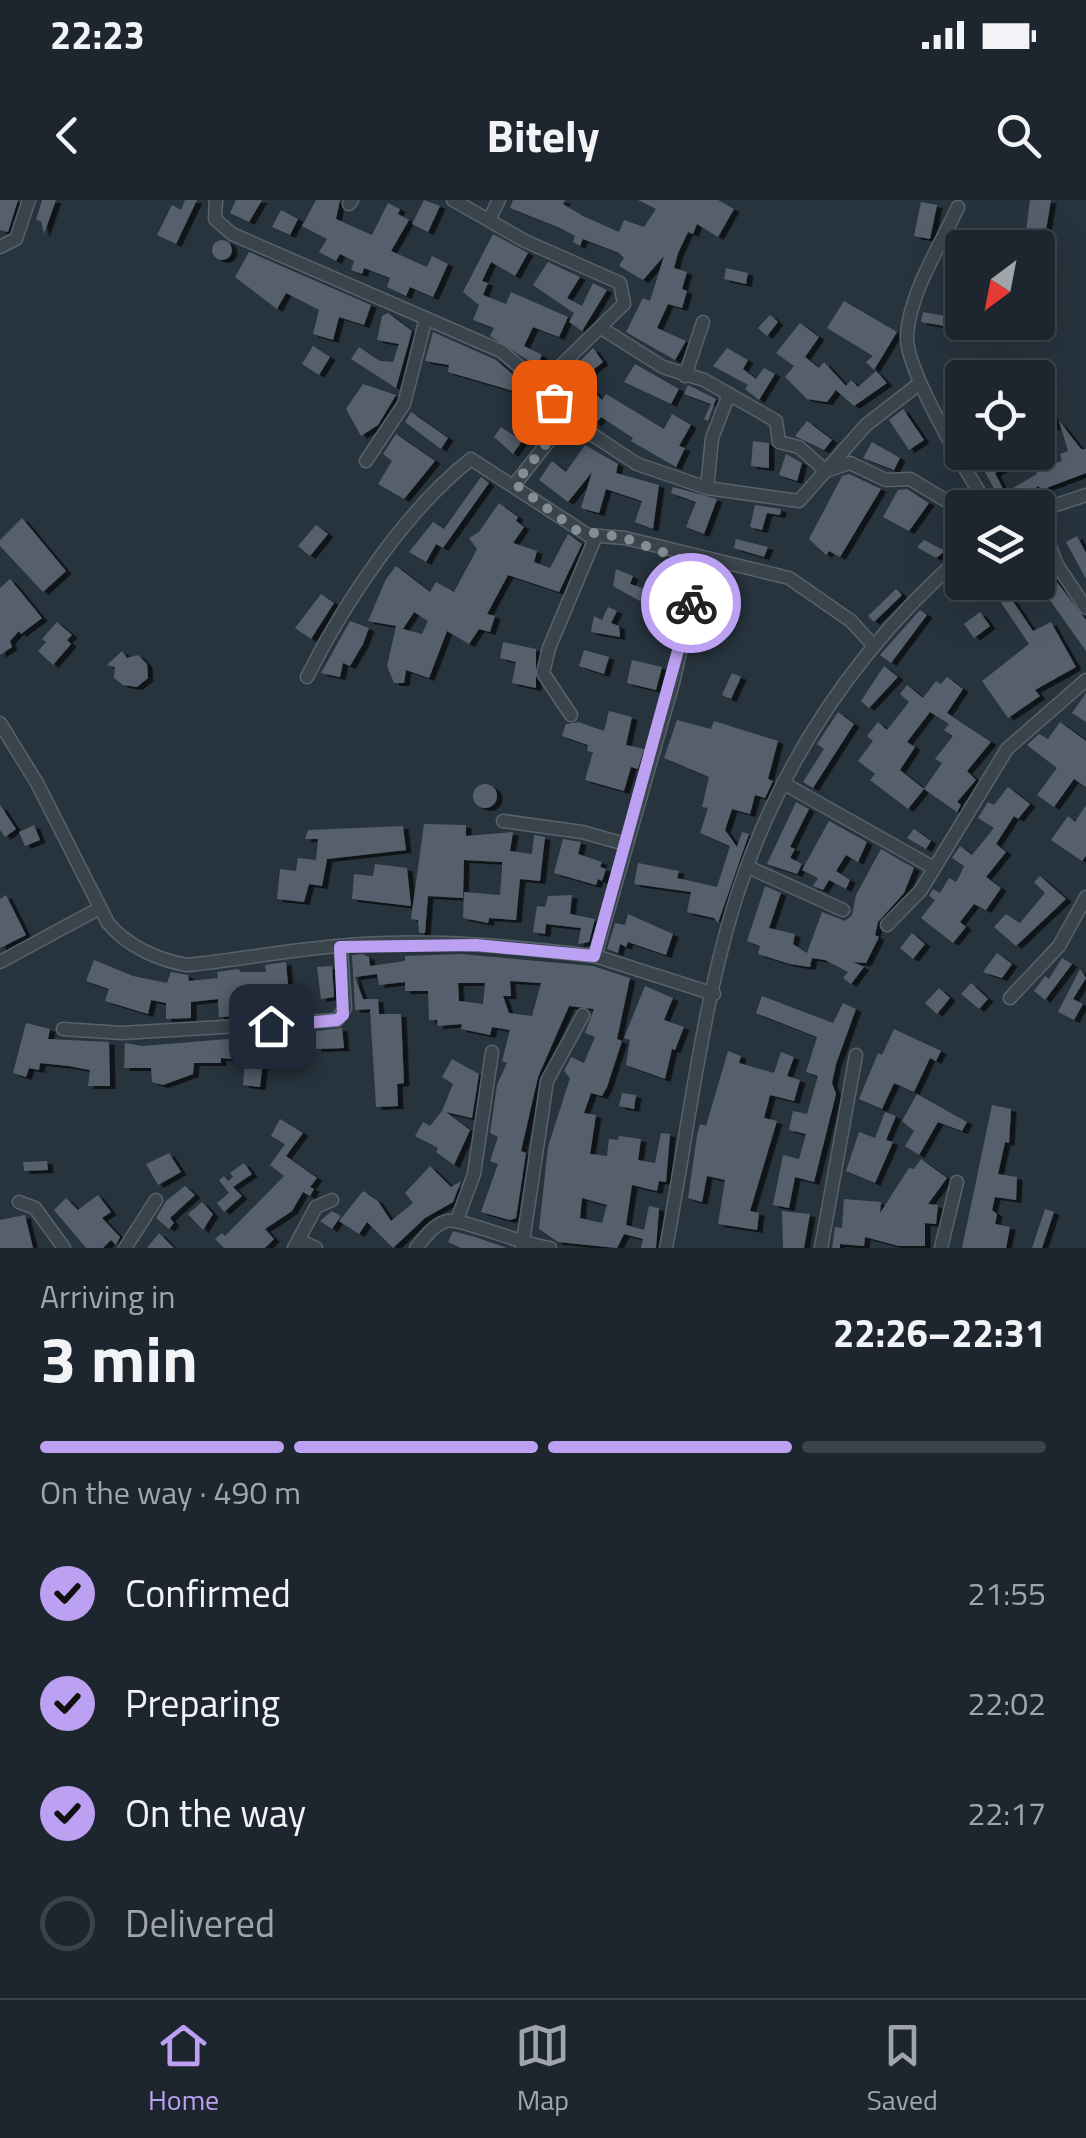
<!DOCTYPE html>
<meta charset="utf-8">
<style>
body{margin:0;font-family:"Titillium Web",sans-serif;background:#2a323a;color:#f1f3f6;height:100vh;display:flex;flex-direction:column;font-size:38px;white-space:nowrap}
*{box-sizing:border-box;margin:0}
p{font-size:32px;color:#a0a5aa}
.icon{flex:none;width:55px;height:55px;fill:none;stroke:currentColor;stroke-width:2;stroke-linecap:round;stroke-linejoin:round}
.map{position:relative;height:1048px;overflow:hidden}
.sheet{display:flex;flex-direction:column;background:#1d262e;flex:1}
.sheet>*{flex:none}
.needle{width:65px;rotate:212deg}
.tools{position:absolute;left:945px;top:30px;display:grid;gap:20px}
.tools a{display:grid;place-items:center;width:110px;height:110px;border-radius:10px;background:#1d262e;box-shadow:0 10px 40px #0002,0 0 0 2px #3b434a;font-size:50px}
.pin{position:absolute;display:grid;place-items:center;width:85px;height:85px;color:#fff;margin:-42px;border-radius:20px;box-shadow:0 5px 15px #0006}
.courier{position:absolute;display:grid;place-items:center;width:100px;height:100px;margin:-50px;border:8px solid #bca0f2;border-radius:50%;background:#fff;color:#222;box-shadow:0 2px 12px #0007}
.summary em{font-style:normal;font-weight:700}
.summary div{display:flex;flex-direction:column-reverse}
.summary{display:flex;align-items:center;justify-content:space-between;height:170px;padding:0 40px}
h1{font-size:65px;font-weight:700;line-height:75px}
.bar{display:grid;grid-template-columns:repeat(4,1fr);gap:15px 10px;align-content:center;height:120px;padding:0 40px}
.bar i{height:12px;border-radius:8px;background:#3b434a}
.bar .active{background:#bca0f2}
.bar p{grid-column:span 4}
ol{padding:0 40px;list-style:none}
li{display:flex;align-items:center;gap:30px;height:110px}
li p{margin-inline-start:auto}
li .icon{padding:10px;border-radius:50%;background:#bca0f2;color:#111;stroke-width:4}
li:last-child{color:#a0a5aa}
li i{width:55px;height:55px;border:5px solid #3b434a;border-radius:50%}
.status{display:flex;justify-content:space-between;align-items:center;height:70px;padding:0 50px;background:#1d262e;direction:ltr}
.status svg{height:28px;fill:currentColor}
header{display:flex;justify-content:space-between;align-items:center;height:130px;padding:0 40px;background:#1d262e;font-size:45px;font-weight:700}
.tabs{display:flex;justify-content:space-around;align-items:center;height:140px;border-top:2px solid #3b434a;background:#1d262e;font-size:28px;color:#a0a5aa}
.tabs a{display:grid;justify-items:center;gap:5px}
.tabs .active{color:#bca0f2}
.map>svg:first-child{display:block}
.building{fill:#54616c;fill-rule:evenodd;filter:url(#shadow)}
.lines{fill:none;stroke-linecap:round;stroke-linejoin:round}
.minor-casing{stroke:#58626b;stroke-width:15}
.minor{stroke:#3a444d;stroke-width:12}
.done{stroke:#848e97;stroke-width:10;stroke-dasharray:0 18}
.route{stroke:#bca0f2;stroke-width:12}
</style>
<div class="status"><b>22:23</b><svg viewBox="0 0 49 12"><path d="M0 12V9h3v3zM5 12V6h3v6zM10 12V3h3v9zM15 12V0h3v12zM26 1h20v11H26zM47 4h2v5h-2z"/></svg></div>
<header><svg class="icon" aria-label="back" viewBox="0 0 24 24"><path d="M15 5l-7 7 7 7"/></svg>Bitely<svg class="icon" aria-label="search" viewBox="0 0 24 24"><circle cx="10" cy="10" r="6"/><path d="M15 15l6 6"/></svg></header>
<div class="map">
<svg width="1086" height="1048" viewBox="0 0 1086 1048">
<defs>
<filter id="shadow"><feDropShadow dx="5.5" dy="3" stdDeviation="0" flood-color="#0009"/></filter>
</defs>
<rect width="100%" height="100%" fill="#27333d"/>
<g class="building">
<path d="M0,0H18L8,32L0,30Z"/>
<path d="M42,0H56L44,34L41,21L36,20Z"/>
<path d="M185,0H197L176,44L157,35L172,5L181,10Z"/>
<path d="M236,0H262L249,22L230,13Z"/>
<path d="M316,0H340L336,19L372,35L388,3L400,9L398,14L409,20L391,51L427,67L432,56L448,64L433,97L410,87L406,96L387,87L390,78L364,68L362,74L351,70L354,61L340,54L336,61L319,52L327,39L302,26Z"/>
<path d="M424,0L440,6L428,32L412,24Z"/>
<path d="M513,0H565L563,4L583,16L619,32L624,20L644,27L656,9L638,0H718L734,9L718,37L697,24L693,34L688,32L678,53L674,68L687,72L682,89L687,91L682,108L668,104L657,128L686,141L675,160L626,132L643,98L650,101L664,56L643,80L619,66L624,58L619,53L583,39L580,46L573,42L575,36L560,28L510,8Z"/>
<path d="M1030,0H1051L1043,48H1024Z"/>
<path d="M921,2L937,5L930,39L914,36Z"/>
<path d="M281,10L298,19L290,35L272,27Z"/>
<path d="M493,34L528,53L515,76L491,62L482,81L488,83L483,95L506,104L511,92L568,117L559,137L533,127L524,146L542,155L537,166L490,136L494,128L473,120L479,105L463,92Z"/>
<path d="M959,39H962V69L953,67Z"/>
<circle cx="222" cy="50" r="10"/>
<path d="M249,52L371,105L364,125L339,117L333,140L313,134L319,110L286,93L277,109L235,77Z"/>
<path d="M548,62L580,77L567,98L582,106L593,83L607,90L582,131L569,122L574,113L533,85Z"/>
<path d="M726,68L748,73L746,84L724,79Z"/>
<path d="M844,101L897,132L874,170L866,162L873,156L827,128Z"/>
<path d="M923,112L962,119V129L921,122Z"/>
<path d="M388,113L412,131L396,188L351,159L359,147L380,161L393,162L399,144L377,140L382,116Z"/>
<path d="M770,115L778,122L767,136L758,128Z"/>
<path d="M800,123L819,137L805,157L819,168L824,162L846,186L851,180L858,187L876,171L887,183L854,206L836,190L827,202L807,199L785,177L794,166L776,153Z"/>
<path d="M433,132L496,160L518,179L513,191L448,172L449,165L425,161Z"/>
<path d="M313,146L330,157L319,175L302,164Z"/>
<path d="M593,148L603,162L582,179L602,200L606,194L664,229L672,214L691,225L679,246L685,248L676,267L631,241L633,238L601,217L596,224L558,183Z"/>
<path d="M727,148L748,160L743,169L756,179L764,168L775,174L759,200L745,189L748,185L713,166Z"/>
<path d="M1017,159L1024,178H1004L1000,166Z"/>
<path d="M635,164L679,189L671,204L624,182Z"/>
<path d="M363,184L396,195L378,225L361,236L346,209Z"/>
<path d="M688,185L716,199L708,221L704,219L711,204L684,194Z"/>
<path d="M1049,207L1056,226L1038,234V215Z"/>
<path d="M903,209L924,240L909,250L889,220Z"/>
<path d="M411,212L448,238L441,249L405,222Z"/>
<path d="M807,221L832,240L824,250L795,236Z"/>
<path d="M1059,221L1081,249H1086V273L1041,290L1039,286L1004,306L999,296L1037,274L1031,261L1041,257L1045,266L1062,261L1060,254L1068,251Z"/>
<path d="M501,227L522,241L513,254L494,237Z"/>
<path d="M396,234L435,261L404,299L378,284L392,261L383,254Z"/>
<path d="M753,241L769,243V268L751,266Z"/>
<path d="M872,242L900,258L894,270L863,258Z"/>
<path d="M585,245L618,264L616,273L659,285L653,329L635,322L642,301L606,289L599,313L581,308L592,272L568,302L539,280L552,261L566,272Z"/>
<path d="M974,252H1033L995,273L1004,291L997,294Z"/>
<path d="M786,254L802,263L797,281L779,275Z"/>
<path d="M849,274L881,289L840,357L829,351L826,355L809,339L842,276Z"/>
<path d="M481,277L489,283L443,348L436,344L426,362L409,352L433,322L444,329Z"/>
<path d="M673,287L717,299L704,334L686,327L696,302L671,293Z"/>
<path d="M907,289L929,303L909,331L883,317L898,290Z"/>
<path d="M499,303L518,317L516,321L524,327L513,343L537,351L534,362L550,368L568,334L582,344L559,392L508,375L487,414L495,416L490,432L479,429L469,444L447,431L429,478L406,470L404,483H394L387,466L396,426L368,421L386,379L396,366L430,392L436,382L454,392L477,349L469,338L479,332ZM414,412L428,421L422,434L403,429Z"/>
<path d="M755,305L781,309L780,315L767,313L762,330L750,327Z"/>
<path d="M22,318L66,371L43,392L0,346V340Z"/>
<path d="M316,325L328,334L310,356L298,346Z"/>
<path d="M1077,336L1086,353V379L1066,342Z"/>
<path d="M736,339L768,347L764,357L734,348Z"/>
<path d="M924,340L945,351L936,358L917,347Z"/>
<path d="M666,365L690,369L682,398L658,394Z"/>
<path d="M616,369L633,376L630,384L652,391L647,405L613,386Z"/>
<path d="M1050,373L1086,420V451L1037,382Z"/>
<path d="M10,379L42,418L21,434L19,431L10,441L12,447L0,455V388Z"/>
<path d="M987,382H1000L1033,431L1051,422L1076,467L1035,490L1040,496L1008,518L982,481L1029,444Z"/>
<path d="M896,389L902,395L874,422L868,416Z"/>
<path d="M321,394L334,403L311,439L295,428Z"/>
<path d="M608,407L617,411L611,423L619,426L620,437L591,432L594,416L602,420Z"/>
<path d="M920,410L927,415L891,463L880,455Z"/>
<path d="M980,412L990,426L974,438L964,424Z"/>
<path d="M350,421L369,428L363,444L350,466L343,463L340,477L321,473Z"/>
<path d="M57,422L72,435L67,440L71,444L53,465L38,451L46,442L42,439Z"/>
<path d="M503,442L536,449V488L512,483L516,462L500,458Z"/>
<path d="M584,450L609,457L604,474L579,466Z"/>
<path d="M122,451L127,458L138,455L147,464L148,478L137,487L123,485L114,478L115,467L107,465Z"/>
<path d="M632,460L662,467L656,490L627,483Z"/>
<path d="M884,466L898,477L869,508L861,501Z"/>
<path d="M732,473L741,477L731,499L722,495Z"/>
<path d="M947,477L963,489L947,513L991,542L967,571L976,580L957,602L961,605L957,612L924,589L908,609L870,580L875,574L858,561L873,541L867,536L878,522L887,530L909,502L900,494L907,485L923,498L936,481L941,484ZM930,512L949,524L944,530L953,536L935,559L942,563L924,589L900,570L915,547L907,542Z"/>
<path d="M1086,493V522L1072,513Z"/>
<path d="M609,511L632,517L626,545L644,549L638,569L631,567L624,591L585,580L593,552L587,551L588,545L562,536L566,524L578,522L604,531Z"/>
<path d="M838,512L854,524L813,588L803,582L824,549L817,544Z"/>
<path d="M677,520L711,529L714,521L778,541L768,579L773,581L765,598L755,595L750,614L732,609L725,630L737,647L742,632L749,634L718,723L714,718L687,712L691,692L634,684L638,663L679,671L677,678L717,687L730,646L700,633L708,608L702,607L709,577L664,558Z"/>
<path d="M1060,522L1086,541V587L1074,579L1054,607L1037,595L1057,568L1027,545L1039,534L1048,539Z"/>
<circle cx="485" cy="596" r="12"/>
<path d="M1008,587L1030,604L1018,619L1014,616L996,644L1006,652L986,677L1001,688L986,710L974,704L960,722L966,727L953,743L921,718L935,700L929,696L933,689L940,693L949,678L956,682L960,675L964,666L952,658L960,646L972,655L994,628L978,618L988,602L994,605Z"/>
<path d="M796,602L809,609L790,647L795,649L790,658L802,664L797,674L767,664Z"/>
<path d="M0,605L16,629L5,637L0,630Z"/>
<path d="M1086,605V656L1082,661L1051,640L1068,616L1075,622Z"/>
<path d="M829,621L867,642L858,662L846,655L836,671L850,680L846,689L829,680L823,690L813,686L818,678L802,670Z"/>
<path d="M424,624L466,625V636L513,632L510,651L532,654L534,635L545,637L540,681L520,679L516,720L489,718L488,723L463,718L464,692L500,695L502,669V662L464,660L463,698L428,696L425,733H419L418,720L411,719Z"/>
<path d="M34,625L40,640L25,646L19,632Z"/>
<path d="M403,626L406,650L327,659L322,686L309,684L304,702L277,699L280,669L296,671L298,658L316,660L318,639H305L308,630Z"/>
<path d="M914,629L931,641L926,649L907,638Z"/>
<path d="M563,639L581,642L578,654L602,662L600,667L606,669L602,681L598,679L596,685L554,673Z"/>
<path d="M881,649L914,668L904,693L878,722L875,735L879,737L866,763L853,762L864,767L851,784L843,778L848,772L825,760L812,758L810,767L790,764L758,754L760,746L747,741L765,686L781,693L769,728L795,734L793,744L807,753L822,712L845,721L852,715L856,695Z"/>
<path d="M375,664L407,668L411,706L352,699L354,674L373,676Z"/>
<path d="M1040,676L1066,699L1016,746L994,727L1006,714L1020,723L1045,693L1034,682Z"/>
<path d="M6,695L26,735L0,748V699Z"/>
<path d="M572,695L570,714L595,719L589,742L578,744L581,728L546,724L545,734L533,732L537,706L545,707L548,696Z"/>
<path d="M628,714L673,734L666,755L628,742L626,747L620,744L618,753L607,749L615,723L625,725Z"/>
<path d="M912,733L925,744L913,759L900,748Z"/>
<path d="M997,753L1012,764L1002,778L983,772Z"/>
<path d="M362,754L369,757L370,766L405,761V756L460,754L593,766L630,778L617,839L622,841L607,887L602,896L591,893L584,913L596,915L590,954L607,956L609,939L618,940L619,936L641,939L638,960L655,963L661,933L670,934L666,982L659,981L657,991L632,985L626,1025L644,1030L649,1006L659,1008L656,1048H641L643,1039L624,1034L617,1048L558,1042L539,1029L548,947L570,878L564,871L571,857L584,863L595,837L585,833L594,809L569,806L538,877L521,951L526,953L516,1018L510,1020L481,1012L498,964L490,961L498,937L490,933L497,885L507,863L502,861L510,830L492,827L490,835L461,829L462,824L438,826L437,820H429L428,791H405V782L379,785L377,774L355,777L363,799H378L379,814H401L404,883L397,884L398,906L376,907L370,809L355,810L352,755ZM510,781L541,783L532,816L509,813L503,796H511ZM458,783H485L483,804L459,801ZM582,998L607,1005L602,1023L580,1018Z"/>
<path d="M1062,758L1072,764L1045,800L1034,791L1045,776L1049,779Z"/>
<path d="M94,760L133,776L167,783L171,772L188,775L189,781L218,778L217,772L239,769L240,772H266L265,765L286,762L289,796L261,798L263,810L241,816L219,817L218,799L191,802V818L166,819V803L151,800L148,814L105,801L109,789L86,781Z"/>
<path d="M332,766L334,797L321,799L317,767Z"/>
<path d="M1080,769L1086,778L1073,799L1083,804L1074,820L1058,812Z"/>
<path d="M971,783L988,799L979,809L961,794Z"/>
<path d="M645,786L673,798L664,820L684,827L675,850L672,849L665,879L626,865L630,840L624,838Z"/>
<path d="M939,788L950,798L937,814L925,803Z"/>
<path d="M762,796L833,823L843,803L856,809L836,864L832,883L836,894L814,982L795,977L789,1008L773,1005L783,955L799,959L806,934L789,930L793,911L807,914L818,876L806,872L817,837L756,813Z"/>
<path d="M26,823L50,829L48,839L109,842L110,886H88L90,870L69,866L40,863L39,870L29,868L26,877L13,873Z"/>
<path d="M342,828L344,848L316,849V831Z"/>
<path d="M894,829L941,851L936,861L930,858L914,892L894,883L882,909L859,899L878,853L882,855Z"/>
<path d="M291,834L288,855L264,852L260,887L243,885L245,860L221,858V863H194L193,874L163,885L152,882L151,868H124L125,843L142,846Z"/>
<path d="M728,851L741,856L739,863L774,873L781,852L794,857L787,876L800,880L794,901L770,895L764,918L777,921L750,1011L759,1013L757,1030L718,1024L725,980L707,976L702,1002L688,998L697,935L700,924L706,926Z"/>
<path d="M452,859L479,874L472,918L446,912L470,930L454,965L436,952L438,948L415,936L423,922L430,926L442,911L453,884L442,877Z"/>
<path d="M622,893L636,895L634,909L619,906Z"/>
<path d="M917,894L967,922L962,931L938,922L919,955L905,946L914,931L902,921Z"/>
<path d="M992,905L1011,909L1009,943L1005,942L998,974L1017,977L1016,1000L995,997L992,1010L997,1014L995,1024L1010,1027L1006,1048H962Z"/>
<path d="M885,912L896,916L886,940L893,942L875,983L846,971L859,932L875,938Z"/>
<path d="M280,919L303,933L286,956L317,978L310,987L314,989L310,996L303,992L292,1011L265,1029L274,1039L265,1048H224L215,1039L222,1033L225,1036L284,976L270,965L285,944L271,936Z"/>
<path d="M169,953L181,972L158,985L146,964Z"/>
<path d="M921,959L947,978L928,1004L938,1005L936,1024L925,1023V1046H899L865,1037L864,1046L840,1044V1048H832L835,1027L842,1028L844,999L881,1002L880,1013L909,968L914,969Z"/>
<path d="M47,961L48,970L24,971L23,962Z"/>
<path d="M244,963L252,974L233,987L242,996L224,1012L217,1003L229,993L219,980L224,976L228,981L233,977L230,973Z"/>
<path d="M430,966L451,987L461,981L453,1002L425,1018L393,1048L367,1022L359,1034L339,1021L363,991L378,1001L391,1021L413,1003L405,993Z"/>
<path d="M185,986L195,995L170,1018L174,1023L169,1029L156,1018L166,1001Z"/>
<path d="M98,995L111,1012L102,1018L120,1037L116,1045L111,1040L103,1048H86L54,1010L66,998L78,1010Z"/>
<path d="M202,1002L213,1014L203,1030L188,1014Z"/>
<path d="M1045,1009L1054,1012L1042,1048H1032Z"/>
<path d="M332,1011L341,1016L332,1029L320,1021Z"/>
<path d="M782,1011L810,1014L804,1048H783Z"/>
<path d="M25,1015L33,1048H0V1020Z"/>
<path d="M453,1031L475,1037L507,1048H461L448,1042Z"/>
<path d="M159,1033L174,1048H147Z"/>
</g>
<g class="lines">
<g class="minor-casing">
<g id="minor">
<path d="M216,0L215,19L232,34L501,151L541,185L567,218L637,264L707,288L799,301L866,225L920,183"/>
<path d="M453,0L525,41L620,83L624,104L541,185"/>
<path d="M349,4L352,0"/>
<path d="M958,7C940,46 910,92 907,135C904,169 969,276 989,308"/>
<path d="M490,18L499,0"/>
<path d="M0,47L16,39L29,0"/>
<path d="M601,128L663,167L704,180L776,221L779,242L799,247L826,271L850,263L886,280L910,279L945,300L970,308"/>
<path d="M685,176L703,122"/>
<path d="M366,261L404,204L426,118"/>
<path d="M515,284L567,218"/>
<path d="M707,288L712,238L729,194"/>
<path d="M1038,311L1086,295"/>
<path d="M1038,314L1057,365L1086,408"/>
<path d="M307,477C344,403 405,311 471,259L588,335L625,338L789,378L851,421L872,444"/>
<path d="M571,515L543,473L549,448L596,336"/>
<path d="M0,523L37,583L108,723C127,746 158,760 187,765C246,759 304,747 363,744C441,739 518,747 595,756L673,483L697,378L707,359"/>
<path d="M783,583L934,668"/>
<path d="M503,621L582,632L625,644"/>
<path d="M748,667L843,710"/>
<path d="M887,725L921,690L1007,549L1086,480"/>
<path d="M595,756L714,794"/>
<path d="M0,762L100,708"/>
<path d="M1010,798L1059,746L1086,697"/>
<path d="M63,829L122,833L337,820L345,808L341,747"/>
<path d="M19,1002L35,1008L64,1048"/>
<path d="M457,1020L474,974L492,852"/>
<path d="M301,1041L316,1048"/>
<path d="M125,1048L156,1000"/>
<path d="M294,1048L316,1007L332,1000"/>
<path d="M416,1048C424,1038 434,1024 447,1021C458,1017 527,1046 550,1048"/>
<path d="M522,1048L547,881L583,815"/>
<path d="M666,1048C688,932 702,803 738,692C782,559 858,447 962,356"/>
<path d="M821,1048L856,855"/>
<path d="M941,1048L957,982"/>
</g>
</g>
<use href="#minor" class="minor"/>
</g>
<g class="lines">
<path class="done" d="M554,202L566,218L515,284L576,330L625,338L694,364L697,378L691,403"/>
<path class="route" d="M271,826L337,820L343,815L340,747L476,745L594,756L691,403"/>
</g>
</svg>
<div class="tools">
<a><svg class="needle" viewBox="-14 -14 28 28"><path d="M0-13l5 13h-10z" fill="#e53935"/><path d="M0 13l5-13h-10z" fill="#a0a5aa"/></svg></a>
<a><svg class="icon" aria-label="locate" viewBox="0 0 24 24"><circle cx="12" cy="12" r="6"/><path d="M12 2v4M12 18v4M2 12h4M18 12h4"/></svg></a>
<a><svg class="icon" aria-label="layers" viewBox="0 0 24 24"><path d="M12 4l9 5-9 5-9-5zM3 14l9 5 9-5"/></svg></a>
</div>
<div class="pin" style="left:554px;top:202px;background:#ea580c"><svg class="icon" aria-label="bag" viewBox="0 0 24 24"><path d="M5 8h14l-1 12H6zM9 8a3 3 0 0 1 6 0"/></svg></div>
<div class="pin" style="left:271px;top:826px;background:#1f2937"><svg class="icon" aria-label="home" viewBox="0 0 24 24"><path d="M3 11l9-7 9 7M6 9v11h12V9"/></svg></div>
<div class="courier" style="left:691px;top:403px"><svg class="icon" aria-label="bike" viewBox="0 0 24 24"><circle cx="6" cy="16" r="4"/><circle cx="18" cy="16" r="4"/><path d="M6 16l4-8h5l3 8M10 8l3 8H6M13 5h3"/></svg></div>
</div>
<section class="sheet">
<div class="summary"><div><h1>3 min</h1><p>Arriving in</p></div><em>22:26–22:31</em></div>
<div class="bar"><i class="active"></i><i class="active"></i><i class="active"></i><i></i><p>On the way · 490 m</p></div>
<ol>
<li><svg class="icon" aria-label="check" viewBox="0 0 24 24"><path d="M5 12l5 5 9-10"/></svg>Confirmed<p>21:55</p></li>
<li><svg class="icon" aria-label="check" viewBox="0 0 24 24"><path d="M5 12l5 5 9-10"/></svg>Preparing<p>22:02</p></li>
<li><svg class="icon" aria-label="check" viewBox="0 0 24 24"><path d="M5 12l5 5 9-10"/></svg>On the way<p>22:17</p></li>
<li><i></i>Delivered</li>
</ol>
</section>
<nav class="tabs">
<a class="active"><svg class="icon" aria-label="home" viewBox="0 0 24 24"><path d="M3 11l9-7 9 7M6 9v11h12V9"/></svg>Home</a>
<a><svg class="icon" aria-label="map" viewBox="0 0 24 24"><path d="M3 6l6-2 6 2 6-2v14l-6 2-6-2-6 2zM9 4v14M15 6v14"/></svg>Map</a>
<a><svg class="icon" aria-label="saved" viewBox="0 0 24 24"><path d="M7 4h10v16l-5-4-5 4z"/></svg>Saved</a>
</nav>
